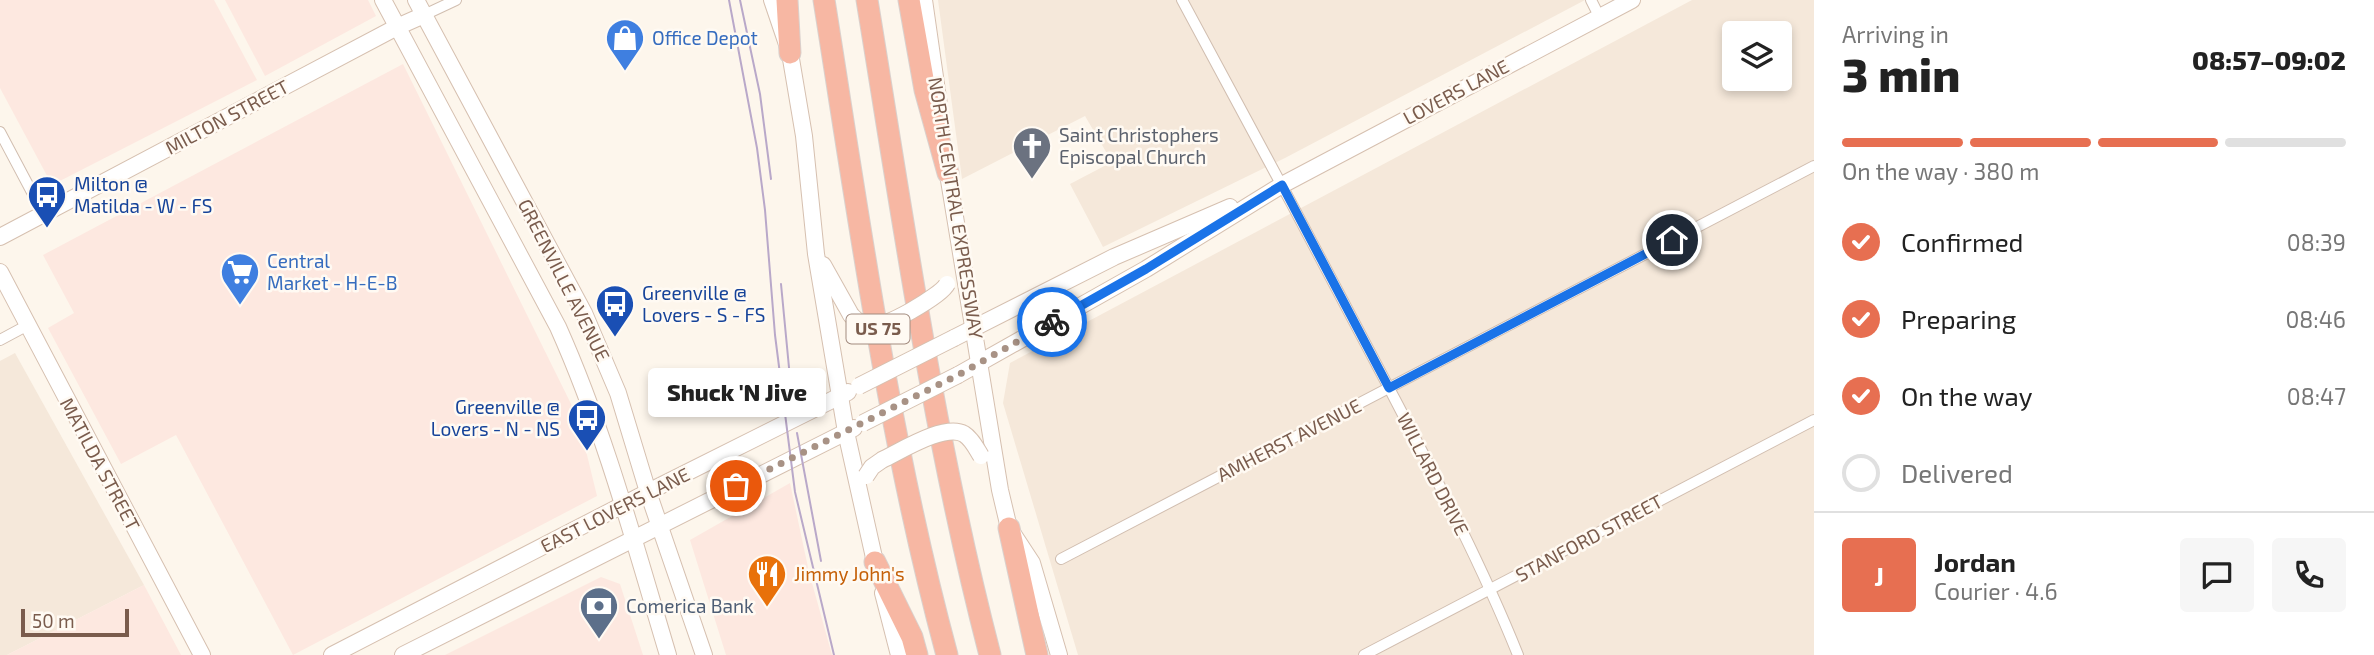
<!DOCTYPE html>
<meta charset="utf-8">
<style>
body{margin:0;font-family:"Exo 2",sans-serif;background:#f6f6f6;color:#222;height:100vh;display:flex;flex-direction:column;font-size:26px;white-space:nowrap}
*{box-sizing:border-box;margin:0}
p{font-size:23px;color:#767676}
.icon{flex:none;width:38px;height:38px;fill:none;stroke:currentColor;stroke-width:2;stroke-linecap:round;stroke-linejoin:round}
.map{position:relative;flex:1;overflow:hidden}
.details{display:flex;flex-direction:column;background:#fff;width:560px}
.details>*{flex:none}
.fabs{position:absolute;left:1722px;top:21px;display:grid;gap:14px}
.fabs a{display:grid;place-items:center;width:70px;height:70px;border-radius:7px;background:#fff;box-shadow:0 4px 10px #0003;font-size:35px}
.scale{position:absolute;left:21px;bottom:18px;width:108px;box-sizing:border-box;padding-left:7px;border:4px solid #7a5c4d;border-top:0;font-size:19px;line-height:24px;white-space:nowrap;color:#7a5c4d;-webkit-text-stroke:5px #fffaf3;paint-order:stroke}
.pin{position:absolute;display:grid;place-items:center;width:60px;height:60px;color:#fff;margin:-30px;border:4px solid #fff;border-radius:50%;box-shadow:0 2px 7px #0007}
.courier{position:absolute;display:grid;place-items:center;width:70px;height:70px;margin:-35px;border:5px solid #1a73e8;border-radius:50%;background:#fff;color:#222;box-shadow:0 2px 9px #0007}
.bubble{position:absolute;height:49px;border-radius:7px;background:#fff;box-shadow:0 4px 10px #0003;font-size:23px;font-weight:800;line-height:49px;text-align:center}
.head em{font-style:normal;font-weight:800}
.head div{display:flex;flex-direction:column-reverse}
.head{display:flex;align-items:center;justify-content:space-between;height:119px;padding:0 28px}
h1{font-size:46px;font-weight:800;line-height:52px}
.bar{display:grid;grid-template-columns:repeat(4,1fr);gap:10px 7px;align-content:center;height:84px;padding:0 28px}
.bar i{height:9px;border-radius:5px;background:#e0e0e0}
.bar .on{background:#e76f51}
.bar p{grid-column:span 4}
.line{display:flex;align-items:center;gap:18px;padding:0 28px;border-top:2px solid #e0e0e0}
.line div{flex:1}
.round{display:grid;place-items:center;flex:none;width:74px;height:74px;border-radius:7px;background:#f6f6f6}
ol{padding:0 28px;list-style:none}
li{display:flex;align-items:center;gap:21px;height:77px}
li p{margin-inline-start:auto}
li .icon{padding:7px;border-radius:50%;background:#e76f51;color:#fff;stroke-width:4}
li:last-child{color:#767676}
li i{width:38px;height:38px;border:4px solid #e0e0e0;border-radius:50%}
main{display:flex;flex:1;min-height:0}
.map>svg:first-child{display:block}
.residential{fill:#f5e8da;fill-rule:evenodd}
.commercial{fill:#fde8e0}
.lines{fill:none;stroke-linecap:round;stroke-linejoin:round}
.street-casing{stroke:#d1beb0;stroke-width:12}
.secondary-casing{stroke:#d6c0b0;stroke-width:18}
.highway-casing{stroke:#dad1cd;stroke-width:23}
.street{stroke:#fff;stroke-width:10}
.secondary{stroke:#fff;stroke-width:16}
.highway{stroke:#f7b7a3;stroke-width:21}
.tram{stroke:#b9a8c9;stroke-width:2}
.secondary-bridge-casing{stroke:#d6c0b0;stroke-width:18;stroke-linecap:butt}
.secondary-bridge{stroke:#fff;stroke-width:16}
.done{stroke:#a89285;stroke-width:7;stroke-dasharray:0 12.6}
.route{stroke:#1a73e8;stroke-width:9}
.labels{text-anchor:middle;stroke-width:5;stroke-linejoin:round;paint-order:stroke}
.shield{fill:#fffaf3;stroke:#a28b7f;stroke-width:2}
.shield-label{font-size:18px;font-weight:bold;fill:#7a5c4d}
.shop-label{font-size:19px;fill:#366cbe;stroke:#fffaf3;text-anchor:start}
.street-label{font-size:19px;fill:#7a5c4d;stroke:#fffaf3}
.worship-label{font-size:19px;fill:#5b616d;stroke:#fffaf3;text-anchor:start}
.transit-label{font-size:19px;fill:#164399;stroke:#fffaf3;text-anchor:start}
.food-label{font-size:19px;fill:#c56008;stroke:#fffaf3;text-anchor:start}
.service-label{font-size:19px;fill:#4e5e75;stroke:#fffaf3;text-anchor:start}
</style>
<main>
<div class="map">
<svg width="1814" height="655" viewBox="0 0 1814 655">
<rect width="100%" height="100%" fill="#fdf6ec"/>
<g class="residential">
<path d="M938,0H1585L1285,158L1103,247L1070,184L1112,162L1085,116L962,179Z"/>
<path d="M1692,0H1814V655H1078L1003,403L1010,363ZM1734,33H1780V79H1734Z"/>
<path d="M15,353L144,585L7,655H0V361Z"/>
</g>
<g class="commercial">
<path d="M0,0H214L257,80L52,185L0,88Z"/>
<path d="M225,0H368L376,16L265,76Z"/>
<path d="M403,64L578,418L597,496L293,655L176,435L121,464L48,328L74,313L43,255Z"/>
<path d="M790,483L809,572L832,655H726L690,540Z"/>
<path d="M601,577L620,584L643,655H445Z"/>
<path d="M144,585L181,655H7Z"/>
</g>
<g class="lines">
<g class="street-casing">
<g id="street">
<path d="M1182,0C1252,129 1321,258 1389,388C1435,476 1481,563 1518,655"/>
<path d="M1591,0L1599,16"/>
<path d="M424,15L456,0"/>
<path d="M0,132L44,215"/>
<path d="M0,340L28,325"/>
<path d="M1061,559L1814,166"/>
<path d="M1364,655L1814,420"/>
</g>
</g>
<g class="secondary-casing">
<g id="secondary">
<path d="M383,0L558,327C605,432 635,545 668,655"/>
<path d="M416,0L584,313L618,393L648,492L704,655"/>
<path d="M772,0L790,53L804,136L816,254L846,432L877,571"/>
<path d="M924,0L942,126"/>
<path d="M946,162L1000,490L1009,528L1032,563L1059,655"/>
<path d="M0,237L397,27L424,15"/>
<path d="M823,265L851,315"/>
<path d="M0,272L202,655"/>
<path d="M954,338L1114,257L1230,207"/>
<path d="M958,375L1146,269L1282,185L1632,0"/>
<path d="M883,593L899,655"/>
<path d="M332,655L648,492L848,392"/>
<path d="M403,655L854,428"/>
</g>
</g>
<g class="highway-casing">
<g id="highway">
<path d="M787,0L790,53"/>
<path d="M824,0C859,219 889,441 947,655"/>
<path d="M867,0C903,219 934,440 990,655"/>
<path d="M909,0L925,90L948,173"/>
<path d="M1009,528L1037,655"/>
<path d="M875,562L912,637L917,655"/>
</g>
</g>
<use href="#street" class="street"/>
<use href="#secondary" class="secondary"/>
<use href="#highway" class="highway"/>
<g class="tram">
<path d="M729,0L757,148L765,210L775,335L795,492L834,655"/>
<path d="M740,0L760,94L771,179"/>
<path d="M781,284L790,378"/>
<path d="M797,433L821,561"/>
</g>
<g class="secondary-bridge-casing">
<g id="secondary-bridge">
<path d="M851,315C856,320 862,326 870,327C883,329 941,296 947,284"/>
<path d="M859,386L954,338"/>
<path d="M863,423L958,375"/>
<path d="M866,476L872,467L882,460C901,451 945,423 964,434C972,439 976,448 981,456"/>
</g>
</g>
<use href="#secondary-bridge" class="secondary-bridge"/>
</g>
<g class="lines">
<path class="done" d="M736,486L958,375L1052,322"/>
<path class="route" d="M1052,322L1146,269L1282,185L1389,388L1672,240"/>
</g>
<defs>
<g id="shop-pin" transform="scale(2.0125)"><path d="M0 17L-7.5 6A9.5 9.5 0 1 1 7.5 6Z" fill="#3f7fe0" stroke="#fffaf3"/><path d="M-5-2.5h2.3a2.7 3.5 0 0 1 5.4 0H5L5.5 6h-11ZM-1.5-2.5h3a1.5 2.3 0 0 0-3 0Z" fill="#fff"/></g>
<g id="church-pin" transform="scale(2.0125)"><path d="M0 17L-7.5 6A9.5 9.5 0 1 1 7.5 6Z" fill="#6b7280" stroke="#fffaf3"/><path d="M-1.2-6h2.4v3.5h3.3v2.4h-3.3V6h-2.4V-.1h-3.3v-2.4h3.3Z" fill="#fff"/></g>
<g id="bus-pin" transform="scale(2.0125)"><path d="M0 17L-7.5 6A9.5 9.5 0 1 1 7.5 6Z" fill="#1a4fb4" stroke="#fffaf3"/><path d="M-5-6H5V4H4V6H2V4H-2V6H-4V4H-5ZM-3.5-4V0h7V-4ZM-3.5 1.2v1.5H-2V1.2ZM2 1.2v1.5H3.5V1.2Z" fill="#fff"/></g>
<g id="supermarket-pin" transform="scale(2.0125)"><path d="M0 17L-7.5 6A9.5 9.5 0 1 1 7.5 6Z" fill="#3f7fe0" stroke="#fffaf3"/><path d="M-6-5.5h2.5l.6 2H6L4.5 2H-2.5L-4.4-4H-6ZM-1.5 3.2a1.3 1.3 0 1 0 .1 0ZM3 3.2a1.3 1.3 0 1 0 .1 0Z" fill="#fff"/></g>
<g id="restaurant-pin" transform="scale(2.0125)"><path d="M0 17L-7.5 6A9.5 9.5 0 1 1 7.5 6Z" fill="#e8710a" stroke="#fffaf3"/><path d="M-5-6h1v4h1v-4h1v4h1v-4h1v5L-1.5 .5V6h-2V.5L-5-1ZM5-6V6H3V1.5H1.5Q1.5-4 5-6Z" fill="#fff"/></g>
<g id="bank-pin" transform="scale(2.0125)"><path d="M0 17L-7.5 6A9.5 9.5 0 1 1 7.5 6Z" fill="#5c6f8a" stroke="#fffaf3"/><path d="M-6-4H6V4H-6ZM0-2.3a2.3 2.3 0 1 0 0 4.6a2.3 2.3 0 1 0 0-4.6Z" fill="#fff"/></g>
</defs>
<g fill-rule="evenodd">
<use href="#shop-pin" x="625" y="38"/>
<use href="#church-pin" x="1032" y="146"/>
<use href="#bus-pin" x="47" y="195"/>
<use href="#supermarket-pin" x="240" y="272"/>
<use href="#bus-pin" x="615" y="304"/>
<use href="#bus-pin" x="587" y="418"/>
<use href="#restaurant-pin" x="767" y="574"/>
<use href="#bank-pin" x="599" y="606"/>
</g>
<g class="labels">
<rect class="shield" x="846.5" y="314.5" width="63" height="29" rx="5"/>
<g class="shield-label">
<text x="878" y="335">US 75</text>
</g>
<g class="shop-label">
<text x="652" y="45">Office Depot</text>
<text x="267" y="268">Central<tspan x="267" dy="22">Market - H-E-B</tspan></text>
</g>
<g class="street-label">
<text transform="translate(1456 92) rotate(-28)" y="7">LOVERS LANE</text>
<text transform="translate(227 117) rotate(-28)" y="7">MILTON STREET</text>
<text transform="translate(956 208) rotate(81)" y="7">NORTH CENTRAL EXPRESSWAY</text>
<text transform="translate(564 280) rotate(63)" y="7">GREENVILLE AVENUE</text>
<text transform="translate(1289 440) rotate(-27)" y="7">AMHERST AVENUE</text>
<text transform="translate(100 464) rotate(62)" y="7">MATILDA STREET</text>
<text transform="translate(1433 474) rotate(63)" y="7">WILLARD DRIVE</text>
<text transform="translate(615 510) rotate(-27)" y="7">EAST LOVERS LANE</text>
<text transform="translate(1589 538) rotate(-28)" y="7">STANFORD STREET</text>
</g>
<g class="worship-label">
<text x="1059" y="142">Saint Christophers<tspan x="1059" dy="22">Episcopal Church</tspan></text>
</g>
<g class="transit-label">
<text x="74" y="191">Milton @<tspan x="74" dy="22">Matilda - W - FS</tspan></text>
<text x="642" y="300">Greenville @<tspan x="642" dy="22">Lovers - S - FS</tspan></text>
<text x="560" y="414" text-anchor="end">Greenville @<tspan x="560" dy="22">Lovers - N - NS</tspan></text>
</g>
<g class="food-label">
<text x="794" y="581">Jimmy John's</text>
</g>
<g class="service-label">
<text x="626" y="613">Comerica Bank</text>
</g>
</g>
</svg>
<div class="fabs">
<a><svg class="icon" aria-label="layers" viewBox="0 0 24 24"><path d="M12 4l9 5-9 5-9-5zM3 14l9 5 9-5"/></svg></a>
</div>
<div class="scale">50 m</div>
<div class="pin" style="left:736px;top:486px;background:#ea580c"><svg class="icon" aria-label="bag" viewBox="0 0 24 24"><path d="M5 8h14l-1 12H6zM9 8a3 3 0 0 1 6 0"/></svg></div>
<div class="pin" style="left:1672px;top:240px;background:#1f2937"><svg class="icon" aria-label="home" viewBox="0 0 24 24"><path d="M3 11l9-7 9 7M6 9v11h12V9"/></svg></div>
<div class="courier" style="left:1052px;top:322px"><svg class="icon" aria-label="bike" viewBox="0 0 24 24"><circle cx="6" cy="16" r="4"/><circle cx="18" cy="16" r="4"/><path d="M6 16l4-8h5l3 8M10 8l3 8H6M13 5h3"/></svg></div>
<div class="bubble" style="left:648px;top:368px;width:178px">Shuck 'N Jive</div>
</div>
<section class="details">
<div class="head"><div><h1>3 min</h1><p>Arriving in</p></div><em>08:57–09:02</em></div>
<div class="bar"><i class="on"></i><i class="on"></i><i class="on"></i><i></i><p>On the way · 380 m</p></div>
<ol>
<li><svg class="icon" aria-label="check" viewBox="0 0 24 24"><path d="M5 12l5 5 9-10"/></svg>Confirmed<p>08:39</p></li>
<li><svg class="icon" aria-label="check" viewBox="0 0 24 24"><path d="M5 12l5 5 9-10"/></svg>Preparing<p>08:46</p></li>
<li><svg class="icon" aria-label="check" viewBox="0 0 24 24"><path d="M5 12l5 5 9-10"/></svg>On the way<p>08:47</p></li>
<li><i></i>Delivered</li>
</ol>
<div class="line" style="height:126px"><b class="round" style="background:#e76f51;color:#fff">J</b><div><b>Jordan</b><p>Courier · 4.6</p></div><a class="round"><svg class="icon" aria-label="chat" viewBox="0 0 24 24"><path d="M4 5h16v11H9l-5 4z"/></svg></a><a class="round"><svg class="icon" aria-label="phone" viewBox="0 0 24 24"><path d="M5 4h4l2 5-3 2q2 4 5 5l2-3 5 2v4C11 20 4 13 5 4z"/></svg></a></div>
</section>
</main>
